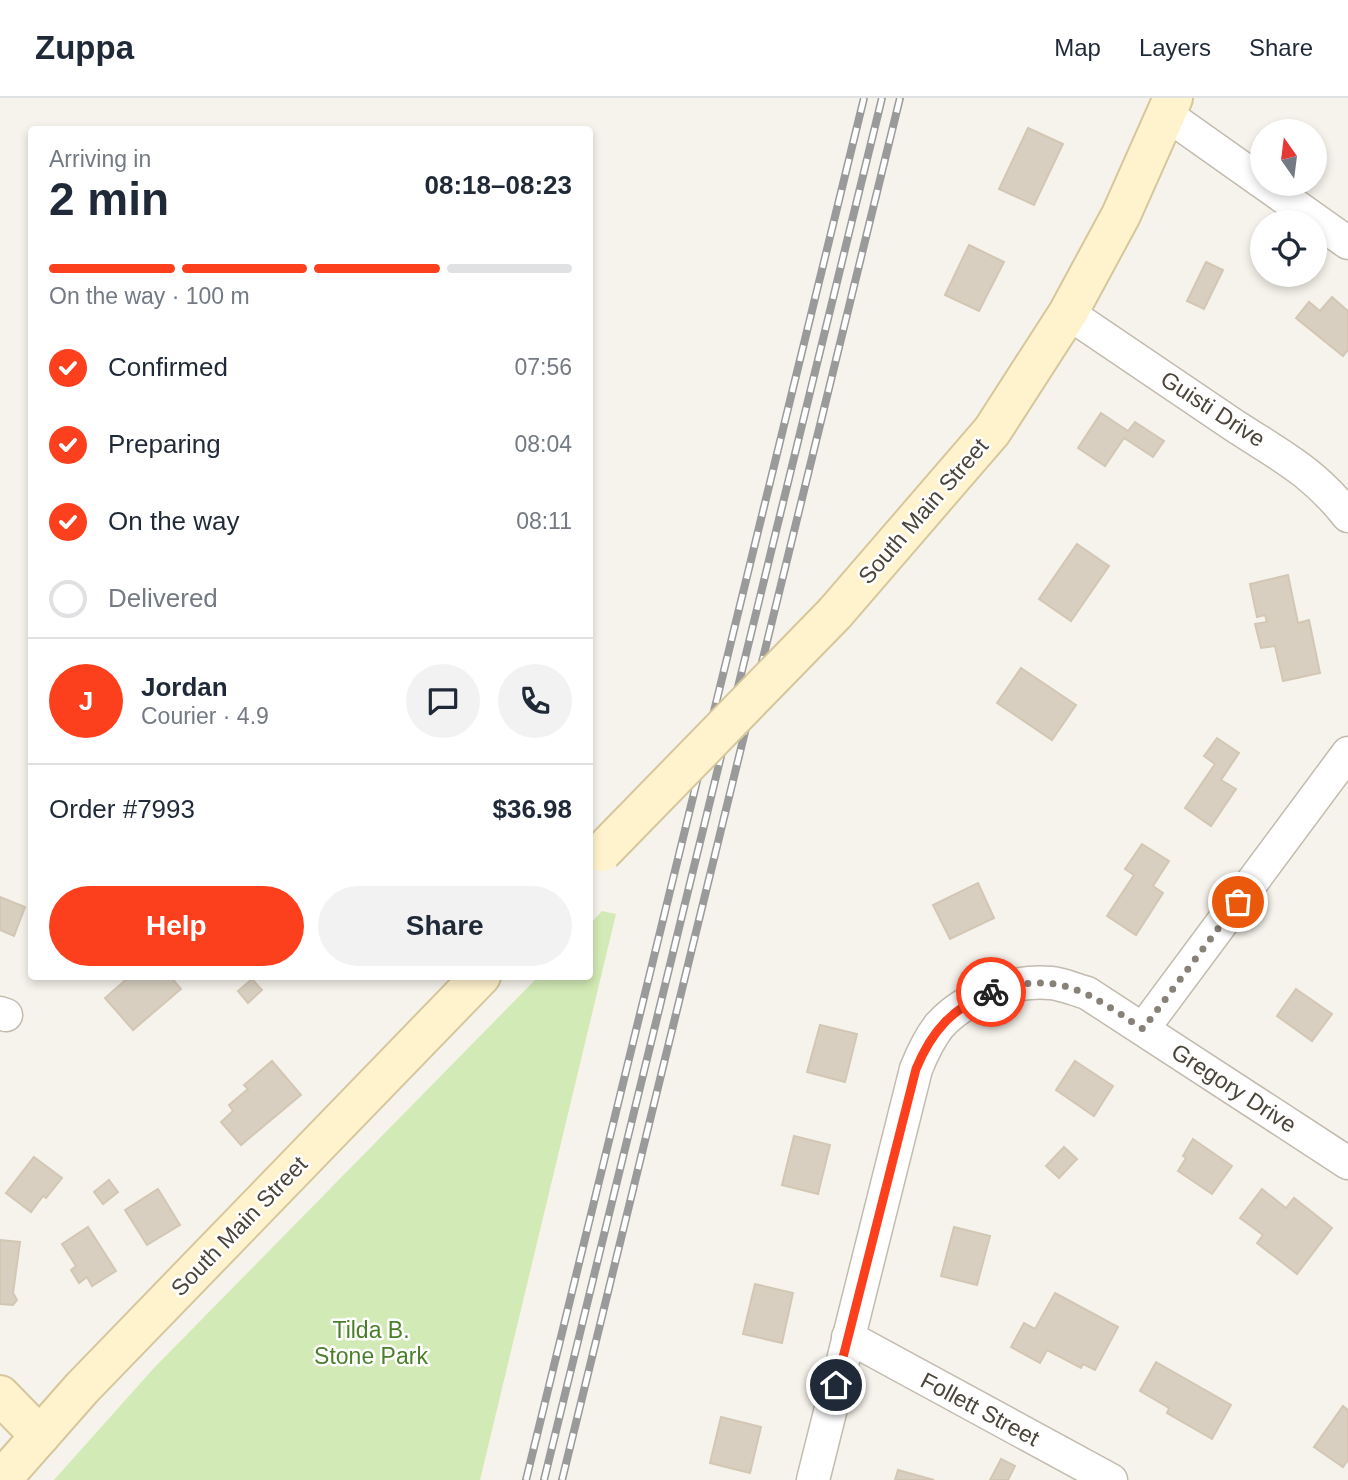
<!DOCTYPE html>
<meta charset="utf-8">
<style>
body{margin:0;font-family:Helvetica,sans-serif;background:#f2f2f3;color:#1f2937;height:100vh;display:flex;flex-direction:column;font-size:26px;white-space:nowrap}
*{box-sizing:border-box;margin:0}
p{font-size:23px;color:#747a83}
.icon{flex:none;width:38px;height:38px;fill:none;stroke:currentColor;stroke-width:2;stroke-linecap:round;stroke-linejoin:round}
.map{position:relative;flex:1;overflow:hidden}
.side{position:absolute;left:28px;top:28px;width:565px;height:854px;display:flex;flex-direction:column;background:#fff;border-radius:7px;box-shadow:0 4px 10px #0003}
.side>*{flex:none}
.needle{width:46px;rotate:346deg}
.controls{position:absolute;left:1250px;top:21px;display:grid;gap:14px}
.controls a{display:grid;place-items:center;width:77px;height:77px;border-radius:50%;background:#fff;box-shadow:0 4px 10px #0003;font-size:35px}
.pin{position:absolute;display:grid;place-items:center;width:60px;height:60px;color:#fff;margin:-30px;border:4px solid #fff;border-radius:50%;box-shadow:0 2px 7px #0007}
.courier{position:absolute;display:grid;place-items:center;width:70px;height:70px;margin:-35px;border:5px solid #fc3f1d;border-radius:50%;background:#fff;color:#222;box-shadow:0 2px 9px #0007}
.head em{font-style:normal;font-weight:800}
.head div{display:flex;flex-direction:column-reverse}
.head{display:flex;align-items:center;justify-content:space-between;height:119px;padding:0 21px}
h1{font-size:46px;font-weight:800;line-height:52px}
.bar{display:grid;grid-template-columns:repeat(4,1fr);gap:10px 7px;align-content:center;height:84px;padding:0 21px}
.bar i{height:9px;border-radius:5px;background:#e0e1e3}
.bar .selected{background:#fc3f1d}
.bar p{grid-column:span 4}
.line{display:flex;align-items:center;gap:18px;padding:0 21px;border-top:2px solid #e0e1e3}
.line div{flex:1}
.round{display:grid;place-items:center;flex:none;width:74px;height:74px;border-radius:37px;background:#f2f2f3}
ol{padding:0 21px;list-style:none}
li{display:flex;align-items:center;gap:21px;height:77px}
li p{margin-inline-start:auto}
li .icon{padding:7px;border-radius:50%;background:#fc3f1d;color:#fff;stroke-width:4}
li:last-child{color:#747a83}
li i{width:38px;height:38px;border:4px solid #e0e1e3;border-radius:50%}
.cta{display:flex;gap:14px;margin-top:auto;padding:14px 21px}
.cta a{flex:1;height:80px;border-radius:42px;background:#fc3f1d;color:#fff;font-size:28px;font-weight:800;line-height:80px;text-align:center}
.cta a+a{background:#f2f2f3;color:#1f2937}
header{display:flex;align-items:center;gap:42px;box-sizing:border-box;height:98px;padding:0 35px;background:#fff;border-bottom:2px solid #e0e1e3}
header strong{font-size:33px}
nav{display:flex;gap:38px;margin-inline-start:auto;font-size:24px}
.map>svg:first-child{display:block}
.green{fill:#d2eab5}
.building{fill:#d8cfc1;stroke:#d3c7b4;stroke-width:2}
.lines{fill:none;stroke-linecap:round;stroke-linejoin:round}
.street-casing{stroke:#c2bbae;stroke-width:35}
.secondary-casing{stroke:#d6c79b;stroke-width:42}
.street{stroke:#fff;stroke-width:32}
.secondary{stroke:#fff3cd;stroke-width:38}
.rail-casing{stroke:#9a9a9a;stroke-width:8}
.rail{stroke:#fff;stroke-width:5;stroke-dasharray:16;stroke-linecap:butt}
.secondary-bridge-casing{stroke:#d6c79b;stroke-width:42;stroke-linecap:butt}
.secondary-bridge{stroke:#fff3cd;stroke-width:38}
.done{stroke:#878178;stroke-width:7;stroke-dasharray:0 12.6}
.route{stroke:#fc3f1d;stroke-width:9}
.labels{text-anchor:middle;stroke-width:5;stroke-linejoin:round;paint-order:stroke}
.street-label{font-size:23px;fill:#4b4439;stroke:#fff}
.park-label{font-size:23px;fill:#4a7f2a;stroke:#fff}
</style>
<header>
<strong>Zuppa</strong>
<nav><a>Map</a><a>Layers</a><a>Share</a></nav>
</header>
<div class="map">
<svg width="1348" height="1382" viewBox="0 0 1348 1382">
<rect width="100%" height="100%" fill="#f6f3ec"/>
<path class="green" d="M602,813L616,816L480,1382H54L153,1271L538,879L590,878V826Z"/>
<g class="building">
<path d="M1028,30L1063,46L1034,107L999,91Z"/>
<path d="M969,147L1004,164L979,213L945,197Z"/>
<path d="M1206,164L1223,172L1204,211L1187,203Z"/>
<path d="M1332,199L1348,213V252L1343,258L1296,220L1309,204L1320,213Z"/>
<path d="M1101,315L1128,333L1135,324L1164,343L1153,359L1124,340L1105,368L1078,350Z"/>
<path d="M1077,446L1109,468L1071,523L1039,501Z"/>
<path d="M1288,477L1298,525L1309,522L1320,575L1283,583L1275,548L1261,550L1255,526L1267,524L1265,517L1257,519L1250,486Z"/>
<path d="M1021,570L1076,607L1052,642L997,605Z"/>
<path d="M1217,640L1239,655L1221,682L1236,691L1211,728L1185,710L1215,666L1204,658Z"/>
<path d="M1142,746L1169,763L1153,788L1163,795L1136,837L1107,818L1134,777L1125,771Z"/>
<path d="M978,785L994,820L950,841L933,807Z"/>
<path d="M0,799L25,809L14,838L0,832Z"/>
<path d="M130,878H170L181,891L133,932L105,900Z"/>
<path d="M252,881L262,892L248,905L238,893Z"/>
<path d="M1296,891L1332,916L1312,943L1277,918Z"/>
<path d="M820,927L857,936L845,984L807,974Z"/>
<path d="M272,963L301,997L241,1047L221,1024L233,1013L229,1007L248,991L244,987Z"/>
<path d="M1075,963L1113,988L1094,1018L1056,992Z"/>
<path d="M794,1038L830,1047L818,1096L782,1087Z"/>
<path d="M1193,1041L1232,1068L1212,1096L1178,1073L1186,1060L1183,1058Z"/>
<path d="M1064,1049L1077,1061L1059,1080L1046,1068Z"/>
<path d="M34,1059L62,1080L46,1100L43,1098L31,1114L6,1095Z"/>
<path d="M109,1082L118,1094L103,1106L94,1094Z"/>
<path d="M158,1091L180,1127L147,1147L125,1112Z"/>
<path d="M1262,1091L1286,1110L1294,1100L1332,1130L1297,1176L1257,1145L1263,1137L1240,1120Z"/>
<path d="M88,1129L116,1173L92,1188L87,1179L79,1185L71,1172L76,1168L62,1146Z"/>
<path d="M954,1129L990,1138L977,1187L941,1178Z"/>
<path d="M0,1142L20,1144L13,1195L17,1202L13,1207L0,1206Z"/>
<path d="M755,1186L793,1195L782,1245L743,1236Z"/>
<path d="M1055,1195L1118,1229L1095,1272L1083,1266L1081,1270L1047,1252L1040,1265L1011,1249L1024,1225L1035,1231Z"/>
<path d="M1156,1264L1231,1307L1212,1341L1167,1315L1169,1310L1140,1293Z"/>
<path d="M1343,1308L1348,1312V1362L1343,1369L1314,1349Z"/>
<path d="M721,1319L761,1329L750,1375L710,1365Z"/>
<path d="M1001,1361L1015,1368L1008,1382H990Z"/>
<path d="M898,1372L934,1382H895Z"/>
</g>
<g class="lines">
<g class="street-casing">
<g id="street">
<path d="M1166,16L1262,84"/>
<path d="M1265,86L1348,145"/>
<path d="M1068,215C1123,252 1177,289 1232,326C1279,357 1312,372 1348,418"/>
<path d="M0,915L6,917"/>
<path d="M1143,931L1348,655"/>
<path d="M848,1239L1111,1382"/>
<path d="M813,1382L916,971C922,956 929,941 939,928C965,899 1013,881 1051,885C1063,886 1076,892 1087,895L1348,1065"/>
</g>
</g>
<g class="secondary-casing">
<g id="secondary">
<path d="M835,515L992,333L1068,215L1121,117L1173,0"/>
<path d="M0,1297L40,1338"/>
<path d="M1,1382L82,1290L481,878"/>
</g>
</g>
<use href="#street" class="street"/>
<use href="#secondary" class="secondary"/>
<g class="rail-casing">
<g id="rail">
<path d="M526,1382L864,0"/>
<path d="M544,1382L882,0"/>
<path d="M562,1382L900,0"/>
</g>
</g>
<use href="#rail" class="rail"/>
<g class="secondary-bridge-casing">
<path id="secondary-bridge" d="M602,754L835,515"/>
</g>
<use href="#secondary-bridge" class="secondary-bridge"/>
</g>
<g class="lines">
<path class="done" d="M991,894C1060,871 1088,895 1143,931L1238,804"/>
<path class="route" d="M836,1287L916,971C932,932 953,910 991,894"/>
</g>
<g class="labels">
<g class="street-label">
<text transform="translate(1213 311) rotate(33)" y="8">Guisti Drive</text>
<text transform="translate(923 413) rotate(-49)" y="8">South Main Street</text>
<text transform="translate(1234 990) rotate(33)" y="8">Gregory Drive</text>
<text transform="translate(239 1128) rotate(-46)" y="8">South Main Street</text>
<text transform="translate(980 1311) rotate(28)" y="8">Follett Street</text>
</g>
<g class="park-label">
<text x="371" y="1240">Tilda B.<tspan x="371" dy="26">Stone Park</tspan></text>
</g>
</g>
</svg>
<div class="controls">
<a><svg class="needle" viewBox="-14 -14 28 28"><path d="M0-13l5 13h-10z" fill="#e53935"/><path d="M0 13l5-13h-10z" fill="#747a83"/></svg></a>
<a><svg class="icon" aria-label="locate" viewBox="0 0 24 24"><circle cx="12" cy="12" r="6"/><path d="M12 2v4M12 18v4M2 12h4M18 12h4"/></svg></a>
</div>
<div class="pin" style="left:1238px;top:804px;background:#ea580c"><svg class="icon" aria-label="bag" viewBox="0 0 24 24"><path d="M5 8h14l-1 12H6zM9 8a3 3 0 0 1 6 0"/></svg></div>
<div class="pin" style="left:836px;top:1287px;background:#1f2937"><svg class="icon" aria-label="home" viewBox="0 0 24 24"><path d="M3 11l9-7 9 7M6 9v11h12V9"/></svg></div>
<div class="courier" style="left:991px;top:894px"><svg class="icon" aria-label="bike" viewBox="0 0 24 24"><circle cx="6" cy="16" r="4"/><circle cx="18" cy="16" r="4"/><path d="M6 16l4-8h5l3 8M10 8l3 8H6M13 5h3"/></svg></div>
<section class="side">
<div class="head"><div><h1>2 min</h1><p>Arriving in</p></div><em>08:18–08:23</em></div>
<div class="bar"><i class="selected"></i><i class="selected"></i><i class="selected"></i><i></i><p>On the way · 100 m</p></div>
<ol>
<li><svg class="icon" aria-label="check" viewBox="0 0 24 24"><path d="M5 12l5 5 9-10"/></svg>Confirmed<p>07:56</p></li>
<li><svg class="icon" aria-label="check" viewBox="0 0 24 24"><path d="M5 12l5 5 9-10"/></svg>Preparing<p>08:04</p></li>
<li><svg class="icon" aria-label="check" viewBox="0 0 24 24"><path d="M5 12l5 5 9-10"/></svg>On the way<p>08:11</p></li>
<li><i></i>Delivered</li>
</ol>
<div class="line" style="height:126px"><b class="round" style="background:#fc3f1d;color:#fff">J</b><div><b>Jordan</b><p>Courier · 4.9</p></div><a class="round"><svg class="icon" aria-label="chat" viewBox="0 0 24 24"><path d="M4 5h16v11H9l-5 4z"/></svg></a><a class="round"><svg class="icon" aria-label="phone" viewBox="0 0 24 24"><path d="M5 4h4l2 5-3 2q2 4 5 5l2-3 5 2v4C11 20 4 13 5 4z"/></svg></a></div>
<div class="line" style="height:91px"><div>Order #7993</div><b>$36.98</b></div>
<div class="cta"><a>Help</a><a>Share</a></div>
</section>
</div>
